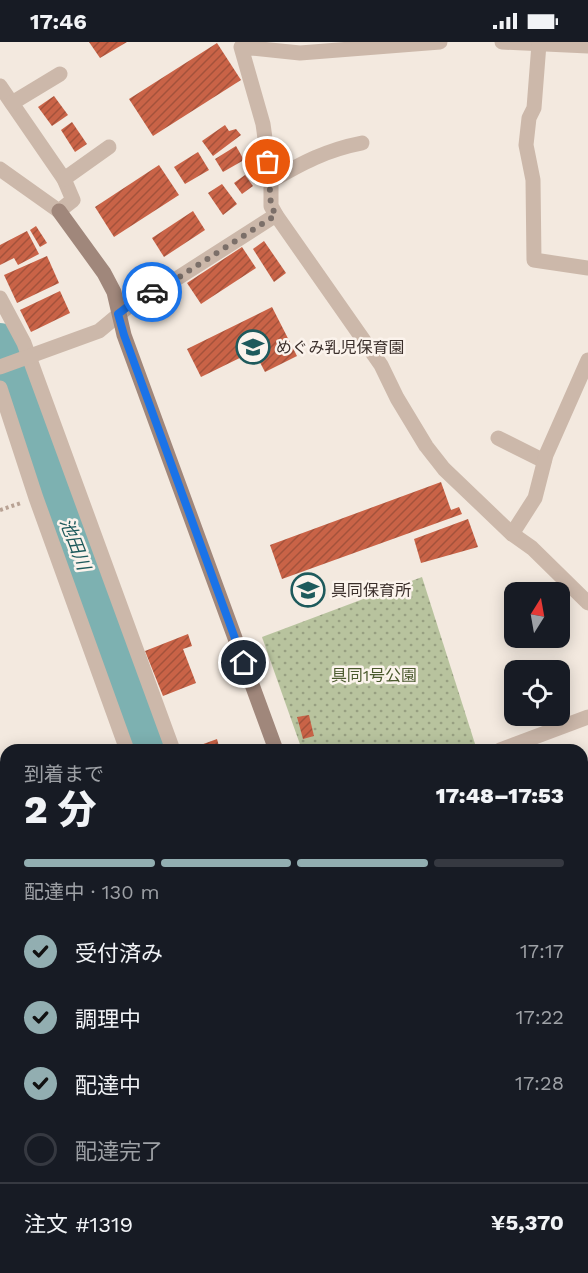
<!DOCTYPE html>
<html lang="ja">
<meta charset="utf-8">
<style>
body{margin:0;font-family:"Work Sans","Noto Sans JP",sans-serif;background:#242831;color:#f1f3f6;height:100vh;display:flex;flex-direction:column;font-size:22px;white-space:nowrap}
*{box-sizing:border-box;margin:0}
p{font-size:20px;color:#9ea1a6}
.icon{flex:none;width:33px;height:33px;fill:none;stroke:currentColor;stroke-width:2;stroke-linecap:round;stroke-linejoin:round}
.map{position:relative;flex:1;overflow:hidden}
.details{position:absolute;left:0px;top:702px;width:588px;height:530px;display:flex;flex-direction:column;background:#171b24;border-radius:18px 18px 0 0;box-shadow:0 3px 15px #0003}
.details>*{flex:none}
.needle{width:39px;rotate:11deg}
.tools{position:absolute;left:504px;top:540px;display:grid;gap:12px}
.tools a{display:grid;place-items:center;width:66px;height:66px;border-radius:12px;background:#171b24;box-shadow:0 3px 15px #0003;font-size:30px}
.pin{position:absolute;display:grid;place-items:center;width:51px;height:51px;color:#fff;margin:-26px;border:3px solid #fff;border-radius:50%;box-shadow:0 2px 6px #0007}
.courier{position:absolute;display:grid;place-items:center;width:60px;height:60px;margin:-30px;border:4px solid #1a73e8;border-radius:50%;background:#fff;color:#222;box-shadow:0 2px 8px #0007}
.overview em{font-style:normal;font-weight:800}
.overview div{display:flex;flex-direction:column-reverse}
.overview{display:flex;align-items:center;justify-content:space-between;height:102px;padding:0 24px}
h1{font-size:39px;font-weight:800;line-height:45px}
.bar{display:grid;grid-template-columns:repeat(4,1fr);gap:9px 6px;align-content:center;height:72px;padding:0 24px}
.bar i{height:8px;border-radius:4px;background:#363941}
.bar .active{background:#92aeb1}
.bar p{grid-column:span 4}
.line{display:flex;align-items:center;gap:15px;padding:0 24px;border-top:2px solid #363941}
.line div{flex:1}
ol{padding:0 24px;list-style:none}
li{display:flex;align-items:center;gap:18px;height:66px}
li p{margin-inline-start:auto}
li .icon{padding:6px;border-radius:50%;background:#92aeb1;color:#111;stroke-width:4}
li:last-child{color:#9ea1a6}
li i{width:33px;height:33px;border:3px solid #363941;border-radius:50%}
.status{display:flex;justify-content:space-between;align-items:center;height:42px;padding:0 30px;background:#171b24;direction:ltr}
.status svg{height:16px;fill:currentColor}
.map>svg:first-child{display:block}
.forest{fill:url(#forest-firs)}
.park{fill:url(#park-dots)}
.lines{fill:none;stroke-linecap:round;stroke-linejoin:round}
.river{stroke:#7db1b1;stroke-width:38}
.building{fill:url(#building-hatch)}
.path{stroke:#b8a294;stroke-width:4;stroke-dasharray:3 3;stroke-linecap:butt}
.street{stroke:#ccb8aa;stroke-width:15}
.secondary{stroke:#a0877b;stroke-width:15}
.done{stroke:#7b6f69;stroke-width:6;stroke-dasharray:0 10.8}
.route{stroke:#1a73e8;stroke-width:8}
.labels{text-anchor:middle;stroke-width:5;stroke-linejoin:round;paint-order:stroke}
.poi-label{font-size:16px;fill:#3a2e2a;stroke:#fbf3ec;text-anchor:start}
.park-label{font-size:16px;fill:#4a592d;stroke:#fbf3ec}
.water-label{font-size:18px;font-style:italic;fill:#1e5a5c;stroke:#fbf3ec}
</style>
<div class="status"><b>17:46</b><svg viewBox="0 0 49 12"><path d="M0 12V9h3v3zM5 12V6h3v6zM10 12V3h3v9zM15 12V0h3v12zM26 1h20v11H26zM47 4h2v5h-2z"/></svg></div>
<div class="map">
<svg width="588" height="1231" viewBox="0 0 588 1231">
<defs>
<pattern id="forest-firs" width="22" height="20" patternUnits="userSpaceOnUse" patternTransform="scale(1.5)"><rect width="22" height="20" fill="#b8c39e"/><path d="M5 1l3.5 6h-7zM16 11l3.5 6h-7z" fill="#979f81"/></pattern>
<pattern id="park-dots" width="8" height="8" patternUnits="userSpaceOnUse" patternTransform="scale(1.5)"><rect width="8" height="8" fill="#b8c39e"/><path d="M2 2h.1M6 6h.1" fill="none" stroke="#979f81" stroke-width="1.8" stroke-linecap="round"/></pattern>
<pattern id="building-hatch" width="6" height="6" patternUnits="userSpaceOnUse" patternTransform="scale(1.5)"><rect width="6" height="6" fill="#c96347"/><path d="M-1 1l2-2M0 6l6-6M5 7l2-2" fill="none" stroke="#a4523b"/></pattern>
</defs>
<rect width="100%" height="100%" fill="#f3e9df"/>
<path class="forest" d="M6,927V1226H24L23,1231H0V932Z"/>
<path class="park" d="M422,535L476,705L469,708H302L262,595Z"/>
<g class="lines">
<g class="river">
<path d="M0,300L10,303L27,376L46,428L65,470L152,708"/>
<path d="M299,1226V1231"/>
</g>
</g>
<g class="building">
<path d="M89,0H127L100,16Z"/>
<path d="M217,1L241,38L153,94L129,57Z"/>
<path d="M54,54L68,73L52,84L38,65Z"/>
<path d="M72,80L87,102L75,110L61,88Z"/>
<path d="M225,83L229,89L236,87L241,93L213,114L202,99Z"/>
<path d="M236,104L244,118L223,130L215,117Z"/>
<path d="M198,110L209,128L185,142L174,125Z"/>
<path d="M159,123L179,153L114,195L95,165Z"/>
<path d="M245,133L253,144L242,152L234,141Z"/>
<path d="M222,142L237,162L223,173L208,151Z"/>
<path d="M193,169L205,188L164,215L152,196Z"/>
<path d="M36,184L47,201L40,205L30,188Z"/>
<path d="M27,189L39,212L18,223L14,216L0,223V203Z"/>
<path d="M264,199L286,231L274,240L253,207Z"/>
<path d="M242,205L256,226L201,262L187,241Z"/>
<path d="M47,214L59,241L17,261L4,233Z"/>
<path d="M60,249L70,271L31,290L20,268Z"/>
<path d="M272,265L297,314L265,330L254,309L201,335L187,307Z"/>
<path d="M441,440L451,468L459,465L462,472L282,537L270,503Z"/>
<path d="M468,477L478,505L421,521L414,497Z"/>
<path d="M188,592L192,604L183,607L196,641L163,654L145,609Z"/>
<path d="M309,673L314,694L303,697L297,675Z"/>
<path d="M217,697L220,708H187Z"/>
</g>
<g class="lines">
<path class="path" d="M0,468L21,461"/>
<g class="street">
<path d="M440,0L300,11L241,5L263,82L271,139V164L276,173L381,323L397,356L426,404L444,427L512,492L532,506L588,561"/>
<path d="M502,0L588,4"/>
<path d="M539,2L534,66L529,76L526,103L533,138L534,218L588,226"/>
<path d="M0,44L64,137L73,158L59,169L0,127"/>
<path d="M12,61L60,32"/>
<path d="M64,137L109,105"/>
<path d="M271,139C302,121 326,108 362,101"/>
<path d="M0,256L24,301L173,708"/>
<path d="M0,325L99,289L135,259L159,248L276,173"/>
<path d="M0,346L36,456L127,708"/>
<path d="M498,396L544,419"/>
<path d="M512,492L535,456L546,413L588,318"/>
<path d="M500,708L588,675"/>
<path d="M582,982L588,997"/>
<path d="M273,1226V1231"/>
<path d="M324,1226L325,1231"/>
<path d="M108,1231L109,1226"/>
<path d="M575,1231L588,1226"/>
</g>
<g class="secondary">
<path d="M59,169L104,231L114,250L124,293L276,708"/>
<path d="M0,777L6,788"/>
<path d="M582,880L588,878"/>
<path d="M464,1226L466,1231"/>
</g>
</g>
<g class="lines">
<path class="done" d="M152,250L159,248L276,173L271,164L268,120"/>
<path class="route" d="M152,250L135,259L118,272L124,293L244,621"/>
</g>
<defs>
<g id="school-ring" transform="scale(1.725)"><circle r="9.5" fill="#fbf3ec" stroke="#1e5a5c" stroke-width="1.5"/><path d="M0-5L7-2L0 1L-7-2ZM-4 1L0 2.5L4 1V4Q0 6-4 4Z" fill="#1e5a5c"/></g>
</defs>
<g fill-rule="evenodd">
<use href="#school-ring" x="253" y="305"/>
<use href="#school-ring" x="308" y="548"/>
</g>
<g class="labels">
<g class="poi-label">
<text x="276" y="311">めぐみ乳児保育園</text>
<text x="331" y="554">具同保育所</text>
</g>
<g class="park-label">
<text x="374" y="639">具同1号公園</text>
</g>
<g class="water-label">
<text transform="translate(75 502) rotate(69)" y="6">池田川</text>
</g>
</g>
</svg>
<div class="tools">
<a><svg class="needle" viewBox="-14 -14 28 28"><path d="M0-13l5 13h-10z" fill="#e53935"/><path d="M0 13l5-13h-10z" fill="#9ea1a6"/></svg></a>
<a><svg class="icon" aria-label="locate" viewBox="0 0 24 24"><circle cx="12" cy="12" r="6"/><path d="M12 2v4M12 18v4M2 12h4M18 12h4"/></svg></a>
</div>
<div class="pin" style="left:268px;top:120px;background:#ea580c"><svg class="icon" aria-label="bag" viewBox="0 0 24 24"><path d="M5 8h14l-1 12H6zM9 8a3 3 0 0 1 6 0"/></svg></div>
<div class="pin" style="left:244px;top:621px;background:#1f2937"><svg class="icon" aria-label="home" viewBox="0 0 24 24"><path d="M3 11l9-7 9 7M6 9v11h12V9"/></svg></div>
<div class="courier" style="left:152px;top:250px"><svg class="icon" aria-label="car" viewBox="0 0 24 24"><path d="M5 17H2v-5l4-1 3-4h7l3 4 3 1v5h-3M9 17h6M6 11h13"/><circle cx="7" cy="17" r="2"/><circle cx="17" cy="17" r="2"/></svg></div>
<section class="details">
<div class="overview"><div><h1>2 分</h1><p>到着まで</p></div><em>17:48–17:53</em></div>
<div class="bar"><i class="active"></i><i class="active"></i><i class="active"></i><i></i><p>配達中 · 130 m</p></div>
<ol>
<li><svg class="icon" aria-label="check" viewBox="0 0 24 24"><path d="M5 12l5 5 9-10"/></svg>受付済み<p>17:17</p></li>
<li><svg class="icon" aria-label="check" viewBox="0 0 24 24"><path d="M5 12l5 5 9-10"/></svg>調理中<p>17:22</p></li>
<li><svg class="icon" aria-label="check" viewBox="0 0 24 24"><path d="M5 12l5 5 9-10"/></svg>配達中<p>17:28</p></li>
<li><i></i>配達完了</li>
</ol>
<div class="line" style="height:78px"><div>注文 #1319</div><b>¥5,370</b></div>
</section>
</div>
